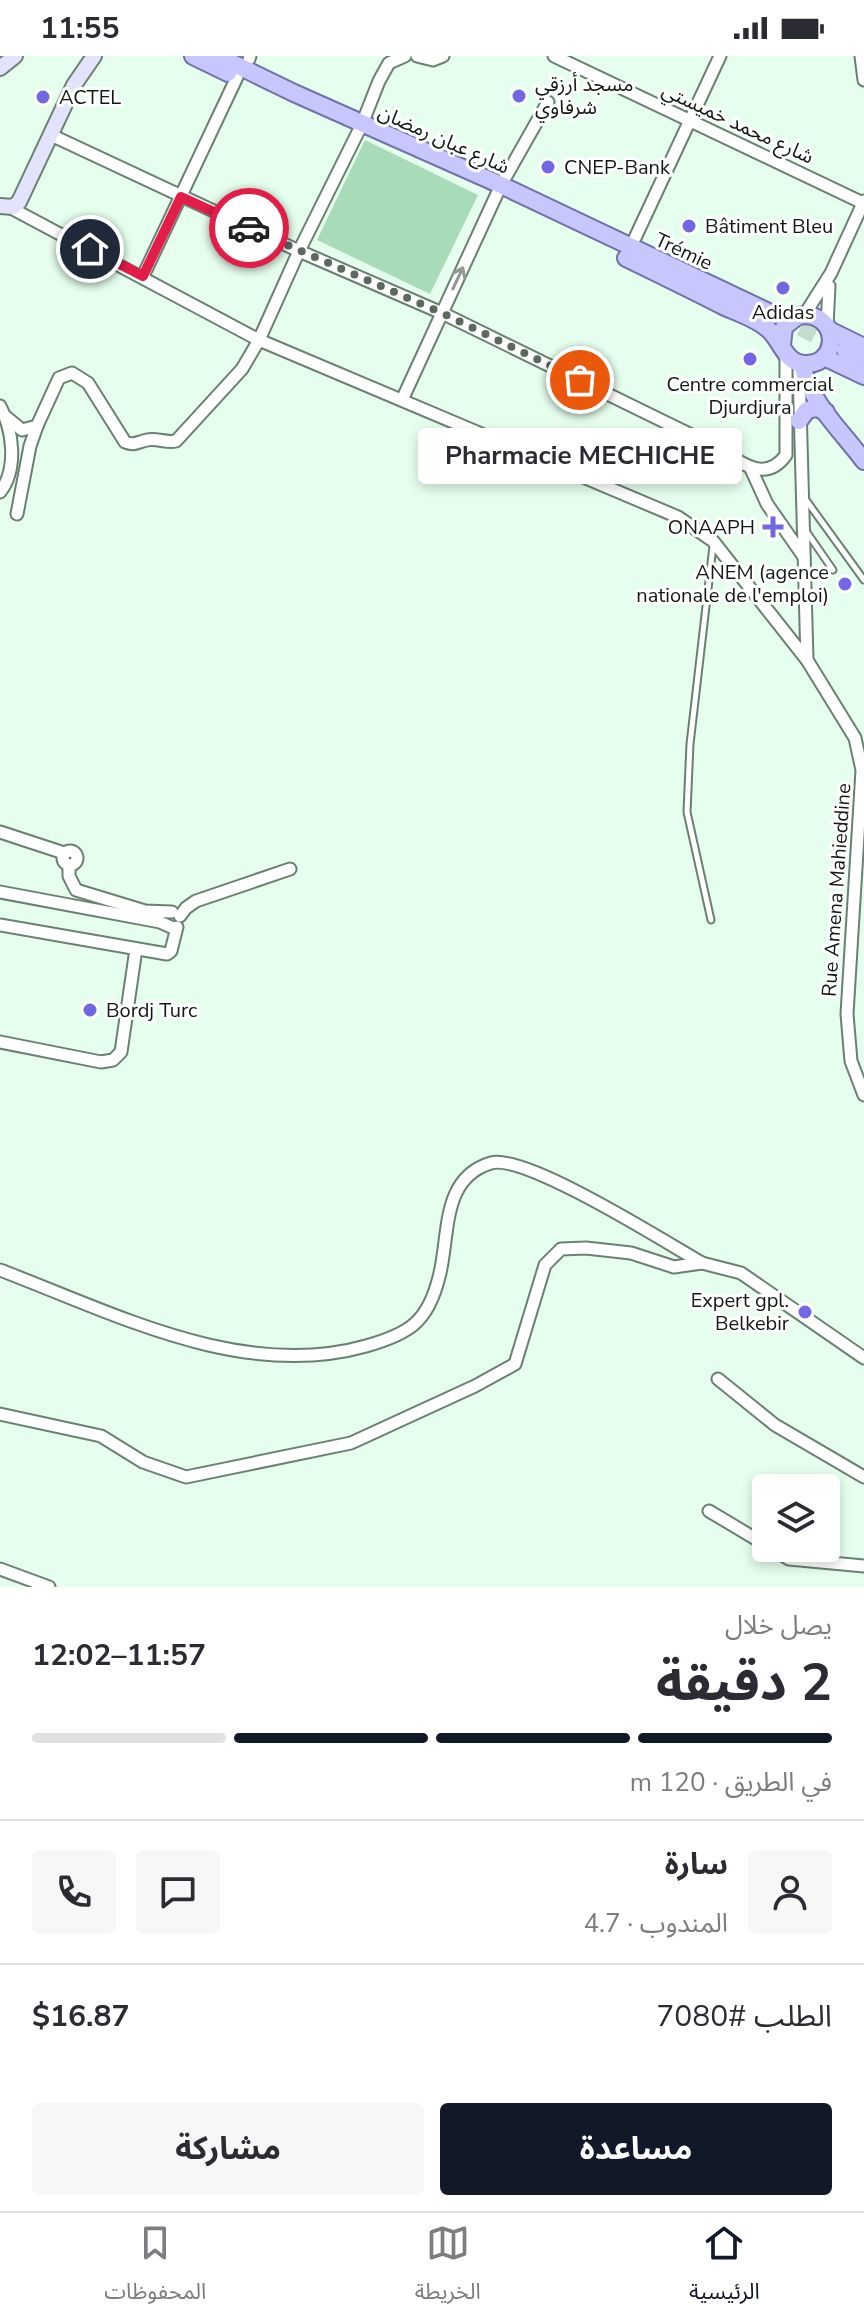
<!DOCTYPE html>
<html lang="ar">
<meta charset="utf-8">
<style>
body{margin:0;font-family:"Nunito Sans","Noto Sans Arabic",sans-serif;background:#f7f7f7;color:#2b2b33;direction:rtl;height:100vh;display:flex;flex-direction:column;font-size:30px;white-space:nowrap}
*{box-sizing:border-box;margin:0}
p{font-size:26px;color:#7c7c81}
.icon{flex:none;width:44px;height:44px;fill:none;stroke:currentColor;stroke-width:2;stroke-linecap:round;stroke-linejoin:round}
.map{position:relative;height:1531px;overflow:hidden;direction:ltr}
.drawer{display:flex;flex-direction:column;background:#fff;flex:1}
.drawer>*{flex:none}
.fabs{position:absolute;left:752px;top:1418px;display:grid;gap:16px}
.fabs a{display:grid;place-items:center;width:88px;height:88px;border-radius:8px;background:#fff;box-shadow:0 4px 12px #0003;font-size:40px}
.pin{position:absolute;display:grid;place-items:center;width:68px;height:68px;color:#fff;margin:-34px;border:4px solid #fff;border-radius:50%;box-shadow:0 2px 8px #0007}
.courier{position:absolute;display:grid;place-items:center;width:80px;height:80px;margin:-40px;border:6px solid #e11d48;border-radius:50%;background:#fff;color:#222;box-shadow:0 2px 10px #0007}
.bubble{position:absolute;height:56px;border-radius:8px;background:#fff;box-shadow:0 4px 12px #0003;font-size:26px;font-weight:700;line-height:56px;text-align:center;direction:rtl}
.overview em{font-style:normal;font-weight:700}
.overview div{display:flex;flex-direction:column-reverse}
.overview{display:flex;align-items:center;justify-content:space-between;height:136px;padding:0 32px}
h1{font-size:52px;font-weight:700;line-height:60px}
.bar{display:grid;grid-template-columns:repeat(4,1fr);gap:12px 8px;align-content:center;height:96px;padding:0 32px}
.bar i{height:10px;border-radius:6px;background:#e1e1e2}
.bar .on{background:#111827}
.bar p{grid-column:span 4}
.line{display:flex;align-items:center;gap:20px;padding:0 32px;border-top:2px solid #e1e1e2}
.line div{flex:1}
.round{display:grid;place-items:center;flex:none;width:84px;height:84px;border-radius:8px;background:#f7f7f7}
.action{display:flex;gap:16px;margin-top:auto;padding:16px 32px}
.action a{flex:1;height:92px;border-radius:8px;background:#111827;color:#fff;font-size:32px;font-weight:700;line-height:92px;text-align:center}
.action a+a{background:#f7f7f7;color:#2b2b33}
.status{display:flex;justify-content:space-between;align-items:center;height:56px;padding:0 40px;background:#fff;direction:ltr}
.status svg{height:22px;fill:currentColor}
.dock{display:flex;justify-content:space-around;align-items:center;height:112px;border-top:2px solid #e1e1e2;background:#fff;font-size:22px;color:#7c7c81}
.dock a{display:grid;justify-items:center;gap:4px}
.dock .on{color:#111827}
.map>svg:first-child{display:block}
.green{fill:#a8dcb9}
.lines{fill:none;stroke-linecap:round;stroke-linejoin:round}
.primary-tunnel{stroke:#c5dccc;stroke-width:16;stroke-dasharray:16 8;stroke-linecap:butt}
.service-casing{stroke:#6a8171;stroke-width:9}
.minor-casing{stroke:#6a8171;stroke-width:15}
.secondary-casing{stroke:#6a8171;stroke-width:18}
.primary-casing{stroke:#7072aa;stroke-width:20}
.service{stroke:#fff;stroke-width:5}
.minor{stroke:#fff;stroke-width:11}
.secondary{stroke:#e3e3fe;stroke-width:14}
.primary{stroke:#c8c7fd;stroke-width:16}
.oneway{stroke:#949895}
.done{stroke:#5b695f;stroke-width:8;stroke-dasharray:0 14.4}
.route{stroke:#e11d48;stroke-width:10}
.poi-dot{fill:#7267e2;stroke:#fff;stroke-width:3}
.labels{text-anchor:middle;stroke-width:6;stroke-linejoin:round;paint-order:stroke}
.poi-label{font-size:20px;fill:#111913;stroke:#fff;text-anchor:start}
.street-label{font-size:20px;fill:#111913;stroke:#fff}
</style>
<div class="status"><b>11:55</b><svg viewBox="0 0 49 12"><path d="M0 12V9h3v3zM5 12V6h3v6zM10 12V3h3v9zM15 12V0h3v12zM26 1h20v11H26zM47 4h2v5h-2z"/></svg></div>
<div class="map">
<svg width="864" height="1531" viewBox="0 0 864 1531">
<rect width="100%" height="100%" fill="#e5feed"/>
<path class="green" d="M365,84L478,139L430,238L317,184Z"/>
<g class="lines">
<path class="primary-tunnel" d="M779,261L840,292"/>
<g class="service-casing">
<g id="service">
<path d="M806,444L864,524"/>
<path d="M806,475L833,514"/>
<path d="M711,864L687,756L690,688L713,490"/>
</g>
</g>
<g class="minor-casing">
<g id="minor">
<path d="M417,0L433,4L443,0"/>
<path d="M554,0L863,147"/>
<path d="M861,0L864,24"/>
<path d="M249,3L250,0"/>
<path d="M51,79L299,195L442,257L718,392C740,406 765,428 786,399V299"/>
<path d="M9,151L259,284L678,461L713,485L807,604"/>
<path d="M635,182L720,0"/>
<path d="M143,220L237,21"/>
<path d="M805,258L831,217L864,145"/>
<path d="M827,270L829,230"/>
<path d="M799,313L807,604L855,682L862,714L847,958L851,1005L864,1039"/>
<path d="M402,344L501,129L548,46"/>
<path d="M0,350C13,374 18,413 0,436"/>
<path d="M5,360L22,374L37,370L59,322L72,317L88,327L125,386C135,390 137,386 147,384C157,382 166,387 176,385L242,313L259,284L299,195L362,68L379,25L389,7L405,0"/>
<path d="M751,413L767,448L804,501"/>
<path d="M17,458L30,390L37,370"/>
<path d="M0,776L64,797"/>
<circle cx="70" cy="802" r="7"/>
<path d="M69,809V820L76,834L145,855L172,856"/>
<path d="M0,836L160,866L171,871"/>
<path d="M180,860L186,852L196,845L290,813"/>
<path d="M0,869L167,898L171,895L177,871"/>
<path d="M0,986L101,1006L113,1004L121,996L136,893"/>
<path d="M0,1214C114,1257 242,1325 366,1290C409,1278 428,1266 439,1221C450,1181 440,1122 491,1107C525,1097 667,1187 702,1207"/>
<path d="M718,1323L775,1369L864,1421"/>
<path d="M0,1358L101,1380L143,1406L186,1421L351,1387L475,1330L515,1308L545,1209L561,1193L586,1192L631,1197L674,1211L702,1207L741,1217L864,1302"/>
<path d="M709,1455L766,1489"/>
<path d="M771,1492L789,1503L864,1510"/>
<path d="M0,1513L49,1531"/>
</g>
</g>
<g class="secondary-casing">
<g id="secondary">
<path d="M0,12L15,0"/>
<path d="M0,150L13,151L19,146L74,29L94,0"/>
</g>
</g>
<g class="primary-casing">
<g id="primary">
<path d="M193,0L228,17"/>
<path d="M218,0L294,37L501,129L775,259"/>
<path d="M626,202C659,218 692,234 725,251C739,257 757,263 768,273C782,285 785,309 807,308C842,307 838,253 798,260L784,271L782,289"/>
<path d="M829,274L864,291"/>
<path d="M845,294L864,303"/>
<path d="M824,301L864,320"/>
<path d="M802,308C810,347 841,374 864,405"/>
<path d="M799,365L807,354L817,352L826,356"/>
</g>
</g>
<use href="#service" class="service"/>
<use href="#minor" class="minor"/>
<use href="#secondary" class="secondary"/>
<use href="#primary" class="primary"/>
</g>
<defs><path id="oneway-shaft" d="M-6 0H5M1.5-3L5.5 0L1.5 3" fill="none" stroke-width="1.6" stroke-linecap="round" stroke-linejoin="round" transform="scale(2)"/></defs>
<use class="oneway" href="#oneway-shaft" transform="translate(458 222) rotate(-65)"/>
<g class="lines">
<path class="done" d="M249,172L442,257L580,324"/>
<path class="route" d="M90,193L143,220L181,141L249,172"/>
</g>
<g class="poi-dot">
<circle cx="519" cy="40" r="8"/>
<circle cx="43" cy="41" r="8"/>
<circle cx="548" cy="111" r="8"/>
<circle cx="689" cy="170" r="8"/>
<circle cx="783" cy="232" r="8"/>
<circle cx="750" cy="303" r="8"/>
<path d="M769 459h8v8h8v8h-8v8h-8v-8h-8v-8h8z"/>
<circle cx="845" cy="528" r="8"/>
<circle cx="90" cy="954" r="8"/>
<circle cx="805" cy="1256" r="8"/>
</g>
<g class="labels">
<g class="poi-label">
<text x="535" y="35">مسجد أرزقي<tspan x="535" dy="23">شرفاوي</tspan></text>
<text x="59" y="48">ACTEL</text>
<text x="564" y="118">CNEP-Bank</text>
<text x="705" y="177">Bâtiment Bleu</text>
<text x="783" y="263" text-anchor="middle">Adidas</text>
<text x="750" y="335" text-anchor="middle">Centre commercial<tspan x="750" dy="23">Djurdjura</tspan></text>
<text x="755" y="478" text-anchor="end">ONAAPH</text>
<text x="829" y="523" text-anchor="end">ANEM (agence<tspan x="829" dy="23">nationale de l'emploi)</tspan></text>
<text x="106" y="961">Bordj Turc</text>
<text x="789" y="1251" text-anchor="end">Expert gpl.<tspan x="789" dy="23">Belkebir</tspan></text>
</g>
<g class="street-label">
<text transform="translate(738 67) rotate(25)" y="7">شارع محمد خميستي</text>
<text transform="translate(444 83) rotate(24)" y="7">شارع عبان رمضان</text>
<text transform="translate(684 195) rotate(25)" y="7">Trémie</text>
<text transform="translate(836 834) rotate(-86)" y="7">Rue Amena Mahieddine</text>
</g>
</g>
</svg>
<div class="fabs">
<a><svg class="icon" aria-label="layers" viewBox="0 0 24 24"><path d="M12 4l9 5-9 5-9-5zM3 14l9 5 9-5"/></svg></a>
</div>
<div class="pin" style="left:580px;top:324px;background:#ea580c"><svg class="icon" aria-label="bag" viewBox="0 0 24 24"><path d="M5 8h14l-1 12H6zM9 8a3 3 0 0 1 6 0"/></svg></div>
<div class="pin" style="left:90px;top:193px;background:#1f2937"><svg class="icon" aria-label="home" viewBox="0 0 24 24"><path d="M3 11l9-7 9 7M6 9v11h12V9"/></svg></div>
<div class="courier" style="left:249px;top:172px"><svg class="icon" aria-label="car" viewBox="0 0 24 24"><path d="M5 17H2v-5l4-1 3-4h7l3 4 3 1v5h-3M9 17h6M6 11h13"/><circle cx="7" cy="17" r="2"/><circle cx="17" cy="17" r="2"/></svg></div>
<div class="bubble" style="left:418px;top:372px;width:324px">Pharmacie MECHICHE</div>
</div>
<section class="drawer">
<div class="overview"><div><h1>2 دقيقة</h1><p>يصل خلال</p></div><em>11:57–12:02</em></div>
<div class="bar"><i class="on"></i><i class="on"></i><i class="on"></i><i></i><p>في الطريق · 120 m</p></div>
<div class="line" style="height:144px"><a class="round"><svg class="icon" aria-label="person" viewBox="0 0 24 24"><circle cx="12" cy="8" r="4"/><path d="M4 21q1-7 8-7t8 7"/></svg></a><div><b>سارة</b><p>المندوب · 4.7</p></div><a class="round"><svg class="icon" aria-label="chat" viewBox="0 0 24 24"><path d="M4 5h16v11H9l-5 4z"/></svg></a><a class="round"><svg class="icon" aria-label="phone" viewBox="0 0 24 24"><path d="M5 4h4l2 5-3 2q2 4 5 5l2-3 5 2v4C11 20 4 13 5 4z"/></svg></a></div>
<div class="line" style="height:104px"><div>الطلب #7080</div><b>$16.87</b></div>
<div class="action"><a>مساعدة</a><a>مشاركة</a></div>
</section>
<nav class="dock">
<a class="on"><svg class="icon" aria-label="home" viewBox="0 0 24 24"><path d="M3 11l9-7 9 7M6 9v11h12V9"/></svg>الرئيسية</a>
<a><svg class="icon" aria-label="map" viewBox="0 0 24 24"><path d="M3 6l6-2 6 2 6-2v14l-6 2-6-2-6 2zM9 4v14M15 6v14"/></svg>الخريطة</a>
<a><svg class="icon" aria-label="saved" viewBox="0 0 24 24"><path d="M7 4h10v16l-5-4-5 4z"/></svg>المحفوظات</a>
</nav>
